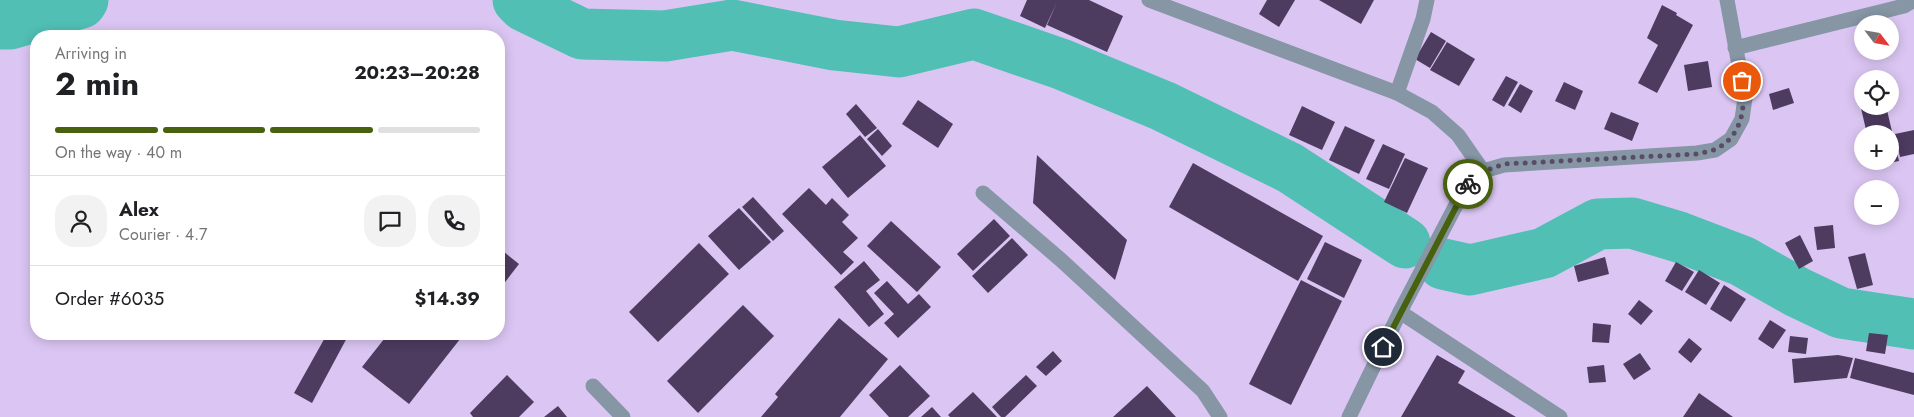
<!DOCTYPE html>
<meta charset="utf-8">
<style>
body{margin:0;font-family:Jost,sans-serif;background:#f2f2f2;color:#202124;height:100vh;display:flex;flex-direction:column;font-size:19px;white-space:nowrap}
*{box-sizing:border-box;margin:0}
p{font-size:16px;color:#757577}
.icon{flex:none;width:28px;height:28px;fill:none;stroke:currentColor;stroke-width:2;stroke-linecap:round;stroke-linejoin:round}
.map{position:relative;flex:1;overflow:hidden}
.panel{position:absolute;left:30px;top:30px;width:475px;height:310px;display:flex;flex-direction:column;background:#fff;border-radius:20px;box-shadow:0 2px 12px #0003}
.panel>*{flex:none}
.needle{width:32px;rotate:121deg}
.fabs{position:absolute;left:1854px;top:15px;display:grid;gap:10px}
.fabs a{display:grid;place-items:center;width:45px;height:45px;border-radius:50%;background:#fff;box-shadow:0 2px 12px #0003;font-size:25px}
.pin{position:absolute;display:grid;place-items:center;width:42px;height:42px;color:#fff;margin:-21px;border:2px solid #fff;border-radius:50%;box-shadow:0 1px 5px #0007}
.courier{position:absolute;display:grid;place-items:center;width:50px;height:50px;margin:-25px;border:4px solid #48610f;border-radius:50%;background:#fff;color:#222;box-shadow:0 1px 6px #0007}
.overview em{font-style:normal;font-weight:700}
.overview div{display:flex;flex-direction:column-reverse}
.overview{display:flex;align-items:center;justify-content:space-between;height:85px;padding:0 25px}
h1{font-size:32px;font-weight:700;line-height:38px}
.bar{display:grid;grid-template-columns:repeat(4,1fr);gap:8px 5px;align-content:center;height:60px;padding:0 25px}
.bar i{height:6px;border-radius:4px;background:#e0e0e0}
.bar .current{background:#48610f}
.bar p{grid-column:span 4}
.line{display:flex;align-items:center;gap:12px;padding:0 25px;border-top:1px solid #e0e0e0}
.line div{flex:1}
.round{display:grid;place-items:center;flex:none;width:52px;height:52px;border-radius:20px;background:#f2f2f2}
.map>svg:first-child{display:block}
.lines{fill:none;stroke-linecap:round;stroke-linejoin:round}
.river{stroke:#51bfb4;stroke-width:51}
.building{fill:#4d3b60}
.lane{stroke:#8696a5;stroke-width:15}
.street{stroke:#8696a5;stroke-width:15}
.done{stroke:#594c66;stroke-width:5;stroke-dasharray:0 9}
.route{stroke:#48610f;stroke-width:6}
</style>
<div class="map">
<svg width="1914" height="417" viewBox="0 0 1914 417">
<rect width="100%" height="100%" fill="#dbc6f3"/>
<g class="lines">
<g class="river">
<path d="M518,0L524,6L582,34L665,36L732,25L834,45L899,52L974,34L1061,64L1163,106L1290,168L1405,243"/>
<path d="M0,24H10L81,3L83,0"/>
<path d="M1443,264L1470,270L1544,253L1598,224L1632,223L1679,237L1742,261L1797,292L1841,313L1914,324"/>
</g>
</g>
<g class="building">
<path d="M1027,0H1089L1123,16L1107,52L1047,25L1057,2L1045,28L1020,16Z"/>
<path d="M1267,0H1295L1279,27L1259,14Z"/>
<path d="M1319,0H1374L1361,24Z"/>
<path d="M1662,5L1677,13L1676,15L1693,25L1657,93L1638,83L1658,45L1647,38Z"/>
<path d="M1431,32L1446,41L1430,68L1415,59Z"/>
<path d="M1447,42L1475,59L1459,86L1430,70Z"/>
<path d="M1708,61L1712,87L1688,91L1684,65Z"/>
<path d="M1506,76L1518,82L1504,107L1492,100Z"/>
<path d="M1564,82L1583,91L1575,110L1555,101Z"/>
<path d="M1520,84L1533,91L1521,113L1508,105Z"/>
<path d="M1789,88L1794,103L1773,110L1769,94Z"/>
<path d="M918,100L953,124L938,148L902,124Z"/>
<path d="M856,104L877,128L865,137L846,114Z"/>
<path d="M1860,104H1862V106H1886L1899,161L1874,166L1873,161H1890V134H1867Z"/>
<path d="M1302,106L1335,122L1322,150L1289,135Z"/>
<path d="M1611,112L1639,123L1632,141L1604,129Z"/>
<path d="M1345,126L1375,140L1359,174L1329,160Z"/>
<path d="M878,129L892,146L882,156L867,139Z"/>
<path d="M1914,130V154L1900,157L1895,134Z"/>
<path d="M860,135L886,166L848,198L822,167Z"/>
<path d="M1383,144L1405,154L1389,189L1366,179Z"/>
<path d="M1037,155L1127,240L1115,280L1033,203Z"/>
<path d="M1405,158L1428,168L1407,213L1384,202Z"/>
<path d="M1193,163L1323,236L1298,281L1169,207Z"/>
<path d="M809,188L826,205L832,198L849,215L842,222L858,238L843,252L854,262L841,275L782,214Z"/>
<path d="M753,197L784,231L773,241L742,207Z"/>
<path d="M739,208L771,242L739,270L708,236Z"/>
<path d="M994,219L1010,236L973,271L957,254Z"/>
<path d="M891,221L941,267L917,292L867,246Z"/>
<path d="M1833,225L1835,248L1817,250L1814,227Z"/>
<path d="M1800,235L1813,261L1799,269L1785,243Z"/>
<path d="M1012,238L1028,255L988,293L972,276Z"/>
<path d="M1325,242L1362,260L1344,298L1307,279Z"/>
<path d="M699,243L729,274L658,342L629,312Z"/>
<path d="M499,248L519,264L499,290Z"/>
<path d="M1865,253L1873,285L1857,289L1848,257Z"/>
<path d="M1605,257L1609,274L1578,282L1574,266Z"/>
<path d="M864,261L880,280L866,291L884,314L869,327L834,287Z"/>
<path d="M1676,262L1694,272L1682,291L1665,281Z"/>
<path d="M1699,270L1720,283L1706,305L1685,292Z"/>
<path d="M1301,280L1342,301L1291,405L1249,384Z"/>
<path d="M887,281L908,304L919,294L931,307L898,338L884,323L894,314L874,293Z"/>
<path d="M1724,285L1746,299L1731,322L1710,309Z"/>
<path d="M1639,300L1653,311L1641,325L1628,314Z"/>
<path d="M743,305L774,336L698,413L667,381Z"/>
<path d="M839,318L888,359L840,417H761L778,397L775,394Z"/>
<path d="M1770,320L1786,330L1773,349L1758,339Z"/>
<path d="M1593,323L1611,325L1609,343L1592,342Z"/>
<path d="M1869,333L1888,335L1885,354L1866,351Z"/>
<path d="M327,334H349L312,403L294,393Z"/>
<path d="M388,334H464L409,404L362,367Z"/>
<path d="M1790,336L1808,338L1806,354L1788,352Z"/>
<path d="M1689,338L1702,349L1691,363L1678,352Z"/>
<path d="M1053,351L1062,361L1046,376L1036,367Z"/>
<path d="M1640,353L1651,369L1634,380L1623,364Z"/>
<path d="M1437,355L1465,371L1458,383L1516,417H1401Z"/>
<path d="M1838,355L1853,358L1847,378L1794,383L1792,359Z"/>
<path d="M1855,358L1914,373V395L1850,378Z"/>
<path d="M900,365L930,396L908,417H889L869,395Z"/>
<path d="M1604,365L1606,382L1589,383L1587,367Z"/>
<path d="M507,375L534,402L519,417H473L470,413Z"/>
<path d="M1026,375L1037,386L1005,417H1001L992,407Z"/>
<path d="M1147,386L1176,417H1113Z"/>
<path d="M973,392L997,417H950L948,415Z"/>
<path d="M1699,393L1733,417H1683Z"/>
<path d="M558,406L567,417H544Z"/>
<path d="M932,407L941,417H921Z"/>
</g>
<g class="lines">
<g class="lane">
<path d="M1149,0L1397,93L1432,112L1458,135L1483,171"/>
<path d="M1397,93L1423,19L1427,0"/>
</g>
<g class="street">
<path d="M1735,48L1904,6L1914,0"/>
<path d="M983,193L1061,260L1203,391L1220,417"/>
<path d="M1400,312L1560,417"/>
<path d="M593,386L623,417"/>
<path d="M1349,417L1400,312L1466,186L1483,171L1504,165L1697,153L1715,150L1731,139L1742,119L1745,98L1727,0"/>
</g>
</g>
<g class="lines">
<path class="done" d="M1468,184L1484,171L1504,164L1696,154C1703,152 1710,152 1716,149C1742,136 1746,108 1742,81"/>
<path class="route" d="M1383,347L1468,184"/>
</g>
</svg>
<div class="fabs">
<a><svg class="needle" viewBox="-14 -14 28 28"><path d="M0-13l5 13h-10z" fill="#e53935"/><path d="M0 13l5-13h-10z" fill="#757577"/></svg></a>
<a><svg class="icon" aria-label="locate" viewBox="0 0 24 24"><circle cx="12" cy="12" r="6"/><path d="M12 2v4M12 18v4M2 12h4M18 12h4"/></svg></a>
<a>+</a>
<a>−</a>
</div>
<div class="pin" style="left:1742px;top:81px;background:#ea580c"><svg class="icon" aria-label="bag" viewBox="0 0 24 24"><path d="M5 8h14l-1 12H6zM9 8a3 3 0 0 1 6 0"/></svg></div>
<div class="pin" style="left:1383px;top:347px;background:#1f2937"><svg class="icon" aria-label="home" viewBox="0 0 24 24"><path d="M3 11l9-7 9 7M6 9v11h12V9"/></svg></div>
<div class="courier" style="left:1468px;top:184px"><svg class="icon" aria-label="bike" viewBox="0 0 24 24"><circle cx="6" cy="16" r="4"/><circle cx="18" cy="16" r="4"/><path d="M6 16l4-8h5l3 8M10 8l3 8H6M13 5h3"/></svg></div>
<section class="panel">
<div class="overview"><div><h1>2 min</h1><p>Arriving in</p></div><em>20:23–20:28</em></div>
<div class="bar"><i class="current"></i><i class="current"></i><i class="current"></i><i></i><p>On the way · 40 m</p></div>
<div class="line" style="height:90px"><a class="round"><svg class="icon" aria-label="person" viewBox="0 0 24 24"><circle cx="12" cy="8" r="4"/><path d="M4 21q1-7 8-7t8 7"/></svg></a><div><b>Alex</b><p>Courier · 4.7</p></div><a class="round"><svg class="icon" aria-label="chat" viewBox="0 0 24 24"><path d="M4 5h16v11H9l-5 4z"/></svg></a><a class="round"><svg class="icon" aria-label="phone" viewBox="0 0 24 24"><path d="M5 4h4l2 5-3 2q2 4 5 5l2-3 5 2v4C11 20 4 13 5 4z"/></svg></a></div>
<div class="line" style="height:65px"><div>Order #6035</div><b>$14.39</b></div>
</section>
</div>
